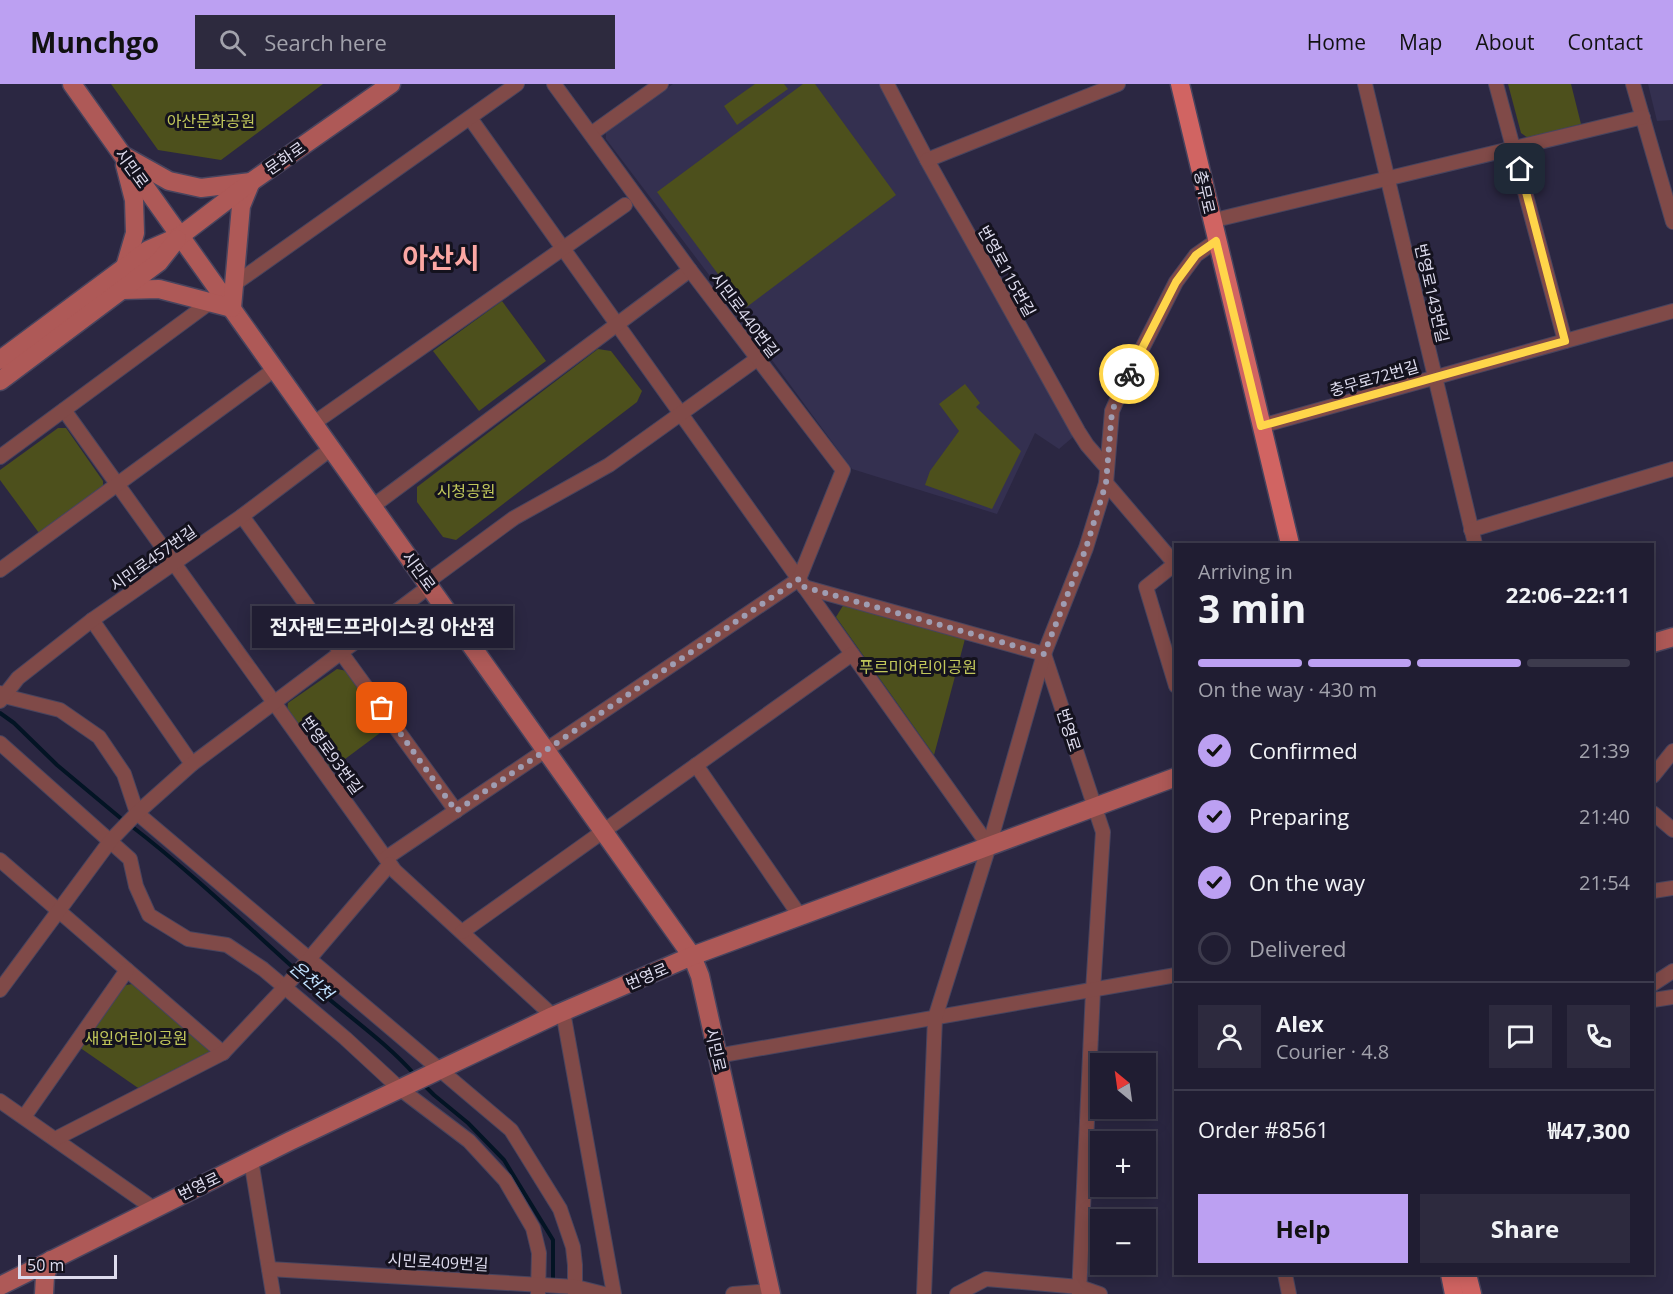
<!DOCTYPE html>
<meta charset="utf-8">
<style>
body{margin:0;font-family:"Open Sans","Noto Sans KR",sans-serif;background:#2d2a3e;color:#f1f3f6;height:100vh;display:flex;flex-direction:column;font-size:22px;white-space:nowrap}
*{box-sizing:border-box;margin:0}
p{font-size:20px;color:#a2a2ac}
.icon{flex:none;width:33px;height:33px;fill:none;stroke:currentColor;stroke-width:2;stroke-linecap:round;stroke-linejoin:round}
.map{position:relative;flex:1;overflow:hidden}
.panel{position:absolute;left:1174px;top:459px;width:480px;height:732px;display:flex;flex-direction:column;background:#201d32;border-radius:0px;box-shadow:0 3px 15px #0003,0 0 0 2px #3d3b4d}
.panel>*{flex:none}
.needle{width:39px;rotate:331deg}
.buttons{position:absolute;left:1090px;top:969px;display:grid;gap:12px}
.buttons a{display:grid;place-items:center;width:66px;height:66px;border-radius:0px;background:#201d32;box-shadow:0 3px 15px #0003,0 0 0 2px #3d3b4d;font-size:30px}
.scale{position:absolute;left:18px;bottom:15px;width:99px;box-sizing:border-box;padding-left:6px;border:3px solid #dedcee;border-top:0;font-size:16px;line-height:21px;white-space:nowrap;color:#dedcee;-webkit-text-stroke:4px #14121e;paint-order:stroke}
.pin{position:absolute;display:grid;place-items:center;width:51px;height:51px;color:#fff;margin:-26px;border-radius:12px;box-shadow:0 3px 9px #0006}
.courier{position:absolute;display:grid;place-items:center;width:60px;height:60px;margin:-30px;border:4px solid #ffd54a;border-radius:50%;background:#fff;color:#222;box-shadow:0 2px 8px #0007}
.bubble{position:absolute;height:42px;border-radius:0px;background:#201d32;box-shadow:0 3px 15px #0003,0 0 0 2px #3d3b4d;font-size:20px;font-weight:700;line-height:42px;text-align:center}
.headline em{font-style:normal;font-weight:700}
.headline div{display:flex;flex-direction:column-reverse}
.headline{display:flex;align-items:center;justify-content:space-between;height:102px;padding:0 24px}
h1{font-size:39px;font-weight:700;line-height:45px}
.bar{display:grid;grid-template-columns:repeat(4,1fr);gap:9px 6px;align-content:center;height:72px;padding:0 24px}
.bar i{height:8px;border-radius:4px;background:#3d3b4d}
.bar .selected{background:#bca0f2}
.bar p{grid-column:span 4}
.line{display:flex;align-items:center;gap:15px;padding:0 24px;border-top:2px solid #3d3b4d}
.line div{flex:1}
.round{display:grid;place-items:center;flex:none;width:63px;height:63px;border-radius:0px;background:#2d2a3e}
ol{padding:0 24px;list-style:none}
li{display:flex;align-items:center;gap:18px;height:66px}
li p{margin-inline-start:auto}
li .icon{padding:6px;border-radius:50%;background:#bca0f2;color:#111;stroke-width:4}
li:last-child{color:#a2a2ac}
li i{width:33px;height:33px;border:3px solid #3d3b4d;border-radius:50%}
.primary-button{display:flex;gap:12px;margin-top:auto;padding:12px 24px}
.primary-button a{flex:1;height:69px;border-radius:0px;background:#bca0f2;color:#111;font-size:24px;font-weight:700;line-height:69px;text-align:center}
.primary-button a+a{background:#2d2a3e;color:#f1f3f6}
header{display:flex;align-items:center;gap:36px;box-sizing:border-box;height:84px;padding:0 30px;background:#bca0f2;color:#111}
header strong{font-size:28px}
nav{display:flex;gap:33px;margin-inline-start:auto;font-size:21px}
.search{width:420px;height:54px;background:#2d2a3e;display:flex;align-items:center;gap:15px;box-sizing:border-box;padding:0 21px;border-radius:0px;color:#a2a2ac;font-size:22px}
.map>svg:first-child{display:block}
.built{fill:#343050}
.green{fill:#4d501c}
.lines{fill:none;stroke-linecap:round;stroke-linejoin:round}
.stream{stroke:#031424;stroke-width:4}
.street-casing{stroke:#48445e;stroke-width:16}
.secondary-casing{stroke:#48445e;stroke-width:21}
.primary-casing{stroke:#48445e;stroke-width:21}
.street{stroke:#804a48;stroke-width:14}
.secondary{stroke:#ae5957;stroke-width:18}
.primary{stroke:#d16462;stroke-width:18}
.done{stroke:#9f9db2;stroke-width:6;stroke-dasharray:0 10.8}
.route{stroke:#ffd54a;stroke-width:8}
.labels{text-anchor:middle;stroke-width:6;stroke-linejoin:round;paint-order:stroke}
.park-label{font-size:16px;fill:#c2c85b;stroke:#14121e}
.street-label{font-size:16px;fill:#dedcee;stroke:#14121e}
.water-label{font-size:18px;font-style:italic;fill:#bfdffc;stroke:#14121e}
.town-label{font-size:28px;font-weight:bold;fill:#fba7a3;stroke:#14121e}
</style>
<header>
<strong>Munchgo</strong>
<div class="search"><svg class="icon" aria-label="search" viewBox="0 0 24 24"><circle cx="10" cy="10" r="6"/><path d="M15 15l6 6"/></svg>Search here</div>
<nav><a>Home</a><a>Map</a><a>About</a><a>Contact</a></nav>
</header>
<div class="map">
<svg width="1673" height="1210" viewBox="0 0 1673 1210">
<rect width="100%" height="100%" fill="#2b2742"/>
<g class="built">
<path d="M673,0H883L1073,353L1059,365L1035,349L997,430L852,385L722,208L606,55V48Z"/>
<path d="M1648,0H1673V36L1657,37Z"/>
</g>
<g class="green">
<path d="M111,0H323L221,76L158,66Z"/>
<path d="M755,0H784L788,5L737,41L724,22Z"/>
<path d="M803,0H815L896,111L744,225L657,108Z"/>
<path d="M1508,0H1571L1581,40L1528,54L1521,49Z"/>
<path d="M502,217L546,277L479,327L433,267Z"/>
<path d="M598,265L611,267L642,307L637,318L456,456L443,453L417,418V403Z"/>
<path d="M965,300L980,319L976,323L1021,367L992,425L925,401L930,387L959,347L939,320Z"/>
<path d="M58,344H66L103,397V403L39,449L0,396V386Z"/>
<path d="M844,520L965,555L934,671L836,533Z"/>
<path d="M337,585L347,587L388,643L329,687L287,629L288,619Z"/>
<path d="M132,900L211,964L210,972L141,1006L79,963L122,902Z"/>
</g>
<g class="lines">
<g class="stream">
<path d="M0,629L14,639L57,681L124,737"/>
<path d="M130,741C195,791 254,849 316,904C349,933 386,958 415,991"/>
<path d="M422,999L434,1011L468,1039L504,1076L553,1156V1197"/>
</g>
<g class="street-casing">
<g id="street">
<path d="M887,0L927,76L1078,347L1087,361L1107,384"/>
<path d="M1365,0L1475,460"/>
<path d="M1496,0L1565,257"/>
<path d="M1633,0L1673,138"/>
<path d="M470,34L989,762"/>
<path d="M591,50L661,0"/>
<path d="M927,76L1118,0"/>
<path d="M1211,137L1643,33"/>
<path d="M233,201L517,0"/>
<path d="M64,326L395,787L553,932"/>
<path d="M314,339L625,121"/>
<path d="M1261,342L1673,227"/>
<path d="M0,373L209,219"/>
<path d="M1106,399L1176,481"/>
<path d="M373,422L690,186"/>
<path d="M242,432L456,727"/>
<path d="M1471,446L1673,385"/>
<path d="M1175,480L1146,503L1176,602"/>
<path d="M0,486L275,285"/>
<path d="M427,498L514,434L609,381L757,275"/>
<path d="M804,503L1044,570"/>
<path d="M92,536L192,680"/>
<path d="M1044,570L1103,748L1093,907L1079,1210"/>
<path d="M0,609L4,612L60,626L99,653L124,690L137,729L511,1046L560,1125L573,1163L575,1181V1210"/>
<path d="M0,617L18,594L92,536L242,432L332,364"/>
<path d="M0,659L130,775L136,802L149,831L188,855L227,861L263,885L345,954L399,1004L469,1057L505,1096L533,1144L539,1169L538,1210"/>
<path d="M696,681L800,832"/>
<path d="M1653,692L1673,667"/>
<path d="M1653,729L1673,746"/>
<path d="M386,774L799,495L843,386L690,186L554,0"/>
<path d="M0,776L223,969"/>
<path d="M1653,807L1673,804"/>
<path d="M462,848L852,570"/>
<path d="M1653,900L1673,887"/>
<path d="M0,906L111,756L137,729L192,680L430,502"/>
<path d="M1653,916L1673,913"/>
<path d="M563,928L614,1210"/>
<path d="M717,972L1176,891"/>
<path d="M0,1017L153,1124"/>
<path d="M24,1033L127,886"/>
<path d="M55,1055L223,969L286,902L390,780"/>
<path d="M251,1076L273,1210"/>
<path d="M269,1185L576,1203L604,1210"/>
<path d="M1285,1190L1289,1210"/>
<path d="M733,1210L770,1207"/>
<path d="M924,1210L935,934L989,762L1044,570L1086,464L1106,399L1112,327L1124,300L1176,198L1196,171L1216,157"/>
<path d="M957,1210L986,1195L1080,1203L1100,1210"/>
</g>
</g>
<g class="secondary-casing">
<g id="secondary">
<path d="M72,0L692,872L700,892L771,1210"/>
<path d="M126,73L169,97L201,104L251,98"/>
<path d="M125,183L135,149L134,116L125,81"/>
<path d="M122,206L159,205L232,224L241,122L250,100"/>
<path d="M0,276L148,166L180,152L251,98L391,0"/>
<path d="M0,297L159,178L177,155"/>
<path d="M1653,559L1673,553"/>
<path d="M0,1202L290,1057L553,932L692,872L1176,693"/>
<path d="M44,1210L45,1192L51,1176"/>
</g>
</g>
<g class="primary-casing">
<g id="primary">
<path d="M1180,0L1290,460"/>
<path d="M1450,1190L1454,1210"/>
<path d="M1467,1190L1472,1210"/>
</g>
</g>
<use href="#street" class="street"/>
<use href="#secondary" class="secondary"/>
<use href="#primary" class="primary"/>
</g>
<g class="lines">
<path class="done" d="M382,624L456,727L799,495L804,503L1044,570L1086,464L1106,399L1112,327L1129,290"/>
<path class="route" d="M1129,290L1176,198L1196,171L1216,157L1261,342L1565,257L1520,85"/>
</g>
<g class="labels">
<g class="park-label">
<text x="211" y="43">아산문화공원</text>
<text x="466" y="413">시청공원</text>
<text x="918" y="589">푸르미어린이공원</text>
<text x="136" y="960">새잎어린이공원</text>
</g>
<g class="street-label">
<text transform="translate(285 74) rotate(-35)" y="6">문화로</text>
<text transform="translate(132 84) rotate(54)" y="6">시민로</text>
<text transform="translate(1205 108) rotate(77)" y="6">충무로</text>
<text transform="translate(1007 187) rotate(61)" y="6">번영로115번길</text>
<text transform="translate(1432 209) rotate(77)" y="6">번영로143번길</text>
<text transform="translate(745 231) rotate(53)" y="6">시민로440번길</text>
<text transform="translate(1374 294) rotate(-16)" y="6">충무로72번길</text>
<text transform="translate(153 474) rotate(-35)" y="6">시민로457번길</text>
<text transform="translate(419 487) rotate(54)" y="6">시민로</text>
<text transform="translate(1069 646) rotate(72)" y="6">번영로</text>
<text transform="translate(332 671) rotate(54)" y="6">번영로93번길</text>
<text transform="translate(647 892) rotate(-23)" y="6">번영로</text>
<text transform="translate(716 966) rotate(77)" y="6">시민로</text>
<text transform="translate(199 1102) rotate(-26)" y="6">번영로</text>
<text transform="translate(438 1178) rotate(3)" y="6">시민로409번길</text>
</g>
<g class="water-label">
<text transform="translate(311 897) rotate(41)" y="6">온천천</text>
</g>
<g class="town-label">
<text x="441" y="184">아산시</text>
</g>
</g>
</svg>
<div class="buttons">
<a><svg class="needle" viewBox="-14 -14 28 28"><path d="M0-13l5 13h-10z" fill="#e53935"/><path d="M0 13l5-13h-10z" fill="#a2a2ac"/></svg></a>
<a>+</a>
<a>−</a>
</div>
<div class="scale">50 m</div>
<div class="pin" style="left:382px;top:624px;background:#ea580c"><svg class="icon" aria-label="bag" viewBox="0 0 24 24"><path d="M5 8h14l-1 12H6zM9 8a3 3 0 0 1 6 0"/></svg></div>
<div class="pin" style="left:1520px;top:85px;background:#1f2937"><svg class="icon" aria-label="home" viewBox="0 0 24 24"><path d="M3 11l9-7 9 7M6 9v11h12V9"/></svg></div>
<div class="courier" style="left:1129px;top:290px"><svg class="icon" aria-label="bike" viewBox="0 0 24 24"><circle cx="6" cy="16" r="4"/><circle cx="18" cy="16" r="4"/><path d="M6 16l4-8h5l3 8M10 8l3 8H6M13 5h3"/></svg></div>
<div class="bubble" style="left:252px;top:522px;width:261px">전자랜드프라이스킹 아산점</div>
<section class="panel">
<div class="headline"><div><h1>3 min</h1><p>Arriving in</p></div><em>22:06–22:11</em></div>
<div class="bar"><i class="selected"></i><i class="selected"></i><i class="selected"></i><i></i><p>On the way · 430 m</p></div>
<ol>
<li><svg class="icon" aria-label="check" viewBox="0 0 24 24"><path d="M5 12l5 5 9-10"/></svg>Confirmed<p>21:39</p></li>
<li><svg class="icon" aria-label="check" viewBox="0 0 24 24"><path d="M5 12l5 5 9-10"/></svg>Preparing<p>21:40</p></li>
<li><svg class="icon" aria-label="check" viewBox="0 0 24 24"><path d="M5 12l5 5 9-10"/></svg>On the way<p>21:54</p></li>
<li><i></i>Delivered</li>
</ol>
<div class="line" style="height:108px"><a class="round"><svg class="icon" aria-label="person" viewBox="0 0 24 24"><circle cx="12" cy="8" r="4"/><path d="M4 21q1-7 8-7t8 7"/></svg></a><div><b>Alex</b><p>Courier · 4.8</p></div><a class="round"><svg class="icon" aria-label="chat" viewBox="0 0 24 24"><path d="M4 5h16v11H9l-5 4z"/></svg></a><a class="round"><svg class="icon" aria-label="phone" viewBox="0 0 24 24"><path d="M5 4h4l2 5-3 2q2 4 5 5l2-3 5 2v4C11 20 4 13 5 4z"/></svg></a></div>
<div class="line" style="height:78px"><div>Order #8561</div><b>₩47,300</b></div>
<div class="primary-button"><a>Help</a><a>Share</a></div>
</section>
</div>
